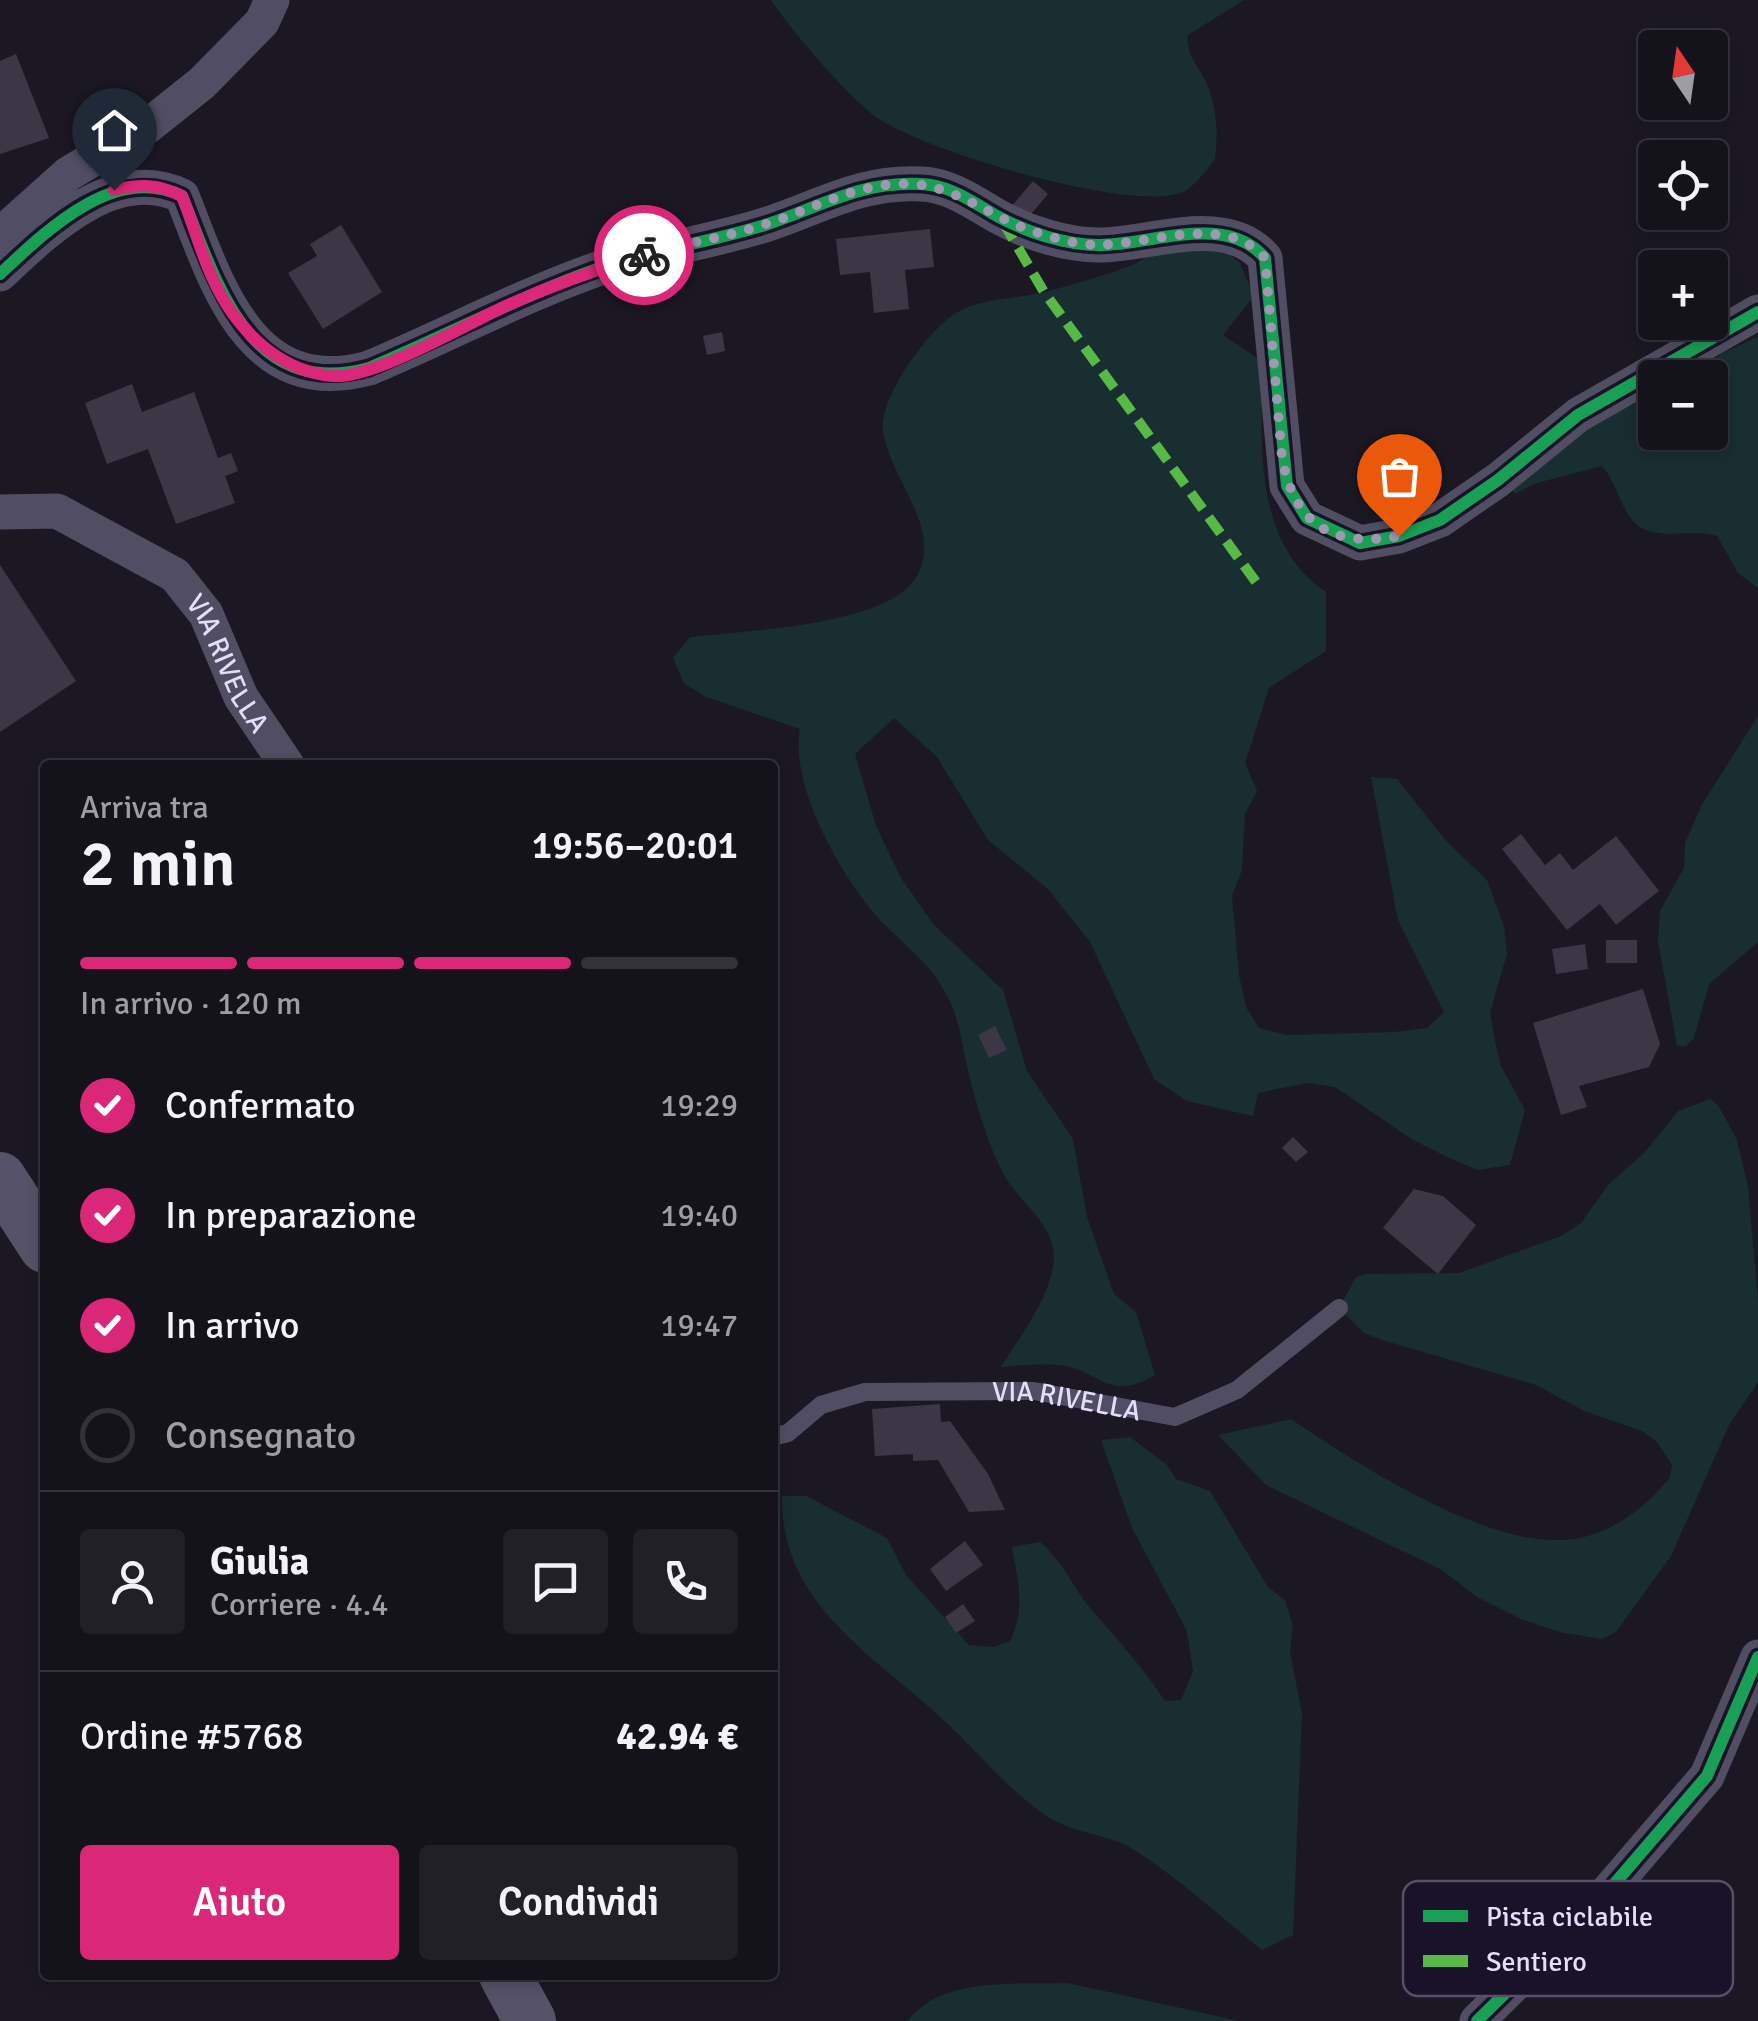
<!DOCTYPE html>
<html lang="it">
<meta charset="utf-8">
<style>
body{margin:0;font-family:Signika,sans-serif;background:#212028;color:#f1f3f6;height:100vh;display:flex;flex-direction:column;font-size:38px;white-space:nowrap}
*{box-sizing:border-box;margin:0}
p{font-size:32px;color:#9d9ea3}
.icon{flex:none;width:55px;height:55px;fill:none;stroke:currentColor;stroke-width:2;stroke-linecap:round;stroke-linejoin:round}
.map{position:relative;flex:1;overflow:hidden}
.side{position:absolute;left:40px;top:760px;width:738px;height:1220px;display:flex;flex-direction:column;background:#14121b;border-radius:10px;box-shadow:0 5px 15px #0003,0 0 0 2px #33323a}
.side>*{flex:none}
.needle{width:65px;rotate:347deg}
.fabs{position:absolute;left:1638px;top:30px;display:grid;gap:20px}
.fabs a{display:grid;place-items:center;width:90px;height:90px;border-radius:10px;background:#14121b;box-shadow:0 5px 15px #0003,0 0 0 2px #33323a;font-size:50px}
.pin{position:absolute;display:grid;place-items:center;width:85px;height:85px;color:#fff;margin:-102px -42px;border-radius:50% 50% 50% 0;rotate:-45deg;box-shadow:0 0 10px #0007}
.pin .icon{rotate:45deg}
.courier{position:absolute;display:grid;place-items:center;width:100px;height:100px;margin:-50px;border:8px solid #db2777;border-radius:50%;background:#fff;color:#222;box-shadow:0 2px 12px #0007}
.summary em{font-style:normal;font-weight:600}
.summary div{display:flex;flex-direction:column-reverse}
.summary{display:flex;align-items:center;justify-content:space-between;height:170px;padding:0 40px}
h1{font-size:65px;font-weight:600;line-height:75px}
.bar{display:grid;grid-template-columns:repeat(4,1fr);gap:15px 10px;align-content:center;height:120px;padding:0 40px}
.bar i{height:12px;border-radius:8px;background:#33323a}
.bar .on{background:#db2777}
.bar p{grid-column:span 4}
.line{display:flex;align-items:center;gap:25px;padding:0 40px;border-top:2px solid #33323a}
.line div{flex:1}
.round{display:grid;place-items:center;flex:none;width:105px;height:105px;border-radius:10px;background:#212028}
ol{padding:0 40px;list-style:none}
li{display:flex;align-items:center;gap:30px;height:110px}
li p{margin-inline-start:auto}
li .icon{padding:10px;border-radius:50%;background:#db2777;color:#fff;stroke-width:4}
li:last-child{color:#9d9ea3}
li i{width:55px;height:55px;border:5px solid #33323a;border-radius:50%}
.primary-button{display:flex;gap:20px;margin-top:auto;padding:20px 40px}
.primary-button a{flex:1;height:115px;border-radius:10px;background:#db2777;color:#fff;font-size:40px;font-weight:600;line-height:115px;text-align:center}
.primary-button a+a{background:#212028;color:#f1f3f6}
.map>svg:first-child{display:block}
.green{fill:#182e30}
.building{fill:#3b3745}
.lines{fill:none;stroke-linecap:round;stroke-linejoin:round}
.lane{stroke:#514e63;stroke-width:18}
.street{stroke:#514e63;stroke-width:35}
.secondary{stroke:#565369;stroke-width:52}
.quiet{stroke:#58b947;stroke-width:10;stroke-dasharray:20 10;stroke-linecap:butt}
.cycleway-casing{stroke:#191329;stroke-width:19}
.cycleway{stroke:#1a9f57;stroke-width:12}
.done{stroke:#9e99b0;stroke-width:10;stroke-dasharray:0 18}
.route{stroke:#db2777;stroke-width:12}
.labels{text-anchor:middle;stroke-width:10;stroke-linejoin:round;paint-order:stroke}
.street-label{font-size:28px;fill:#e4defc;stroke:#191329}
.key{fill:#191329;stroke:#565068;stroke-width:2.5}
.key-label{font-size:28px;fill:#e4defc}
</style>
<div class="map">
<svg width="1758" height="2021" viewBox="0 0 1758 2021">
<rect width="100%" height="100%" fill="#1b1824"/>
<g class="green">
<path d="M771,0H1244L1188,35C1185,56 1201,68 1208,87C1217,112 1218,133 1215,159C1205,172 1193,190 1177,194C1120,209 918,150 872,114C842,89 792,32 771,0Z"/>
<path d="M1210,240L1240,263L1254,296L1223,335L1263,362C1261,441 1252,542 1326,592V651L1269,688L1245,763L1257,791L1245,814L1242,870L1232,896L1239,975L1246,1007L1259,1028L1286,1035L1394,1032L1427,1028L1444,1012L1398,920L1371,777L1397,779L1447,842L1487,880L1504,926L1507,954L1490,1012L1495,1042L1501,1066L1525,1110L1510,1165L1478,1170L1451,1159L1413,1140L1335,1087L1307,1083L1258,1093L1253,1116L1187,1101L1154,1079L1090,942L1048,889L988,840L937,757L894,718L855,754L876,826L901,878L934,925L1003,990L1027,1071L1073,1139L1087,1217L1114,1294L1136,1312L1155,1375C1106,1404 1100,1368 1058,1365C1039,1363 1019,1366 1001,1367C1020,1336 1052,1296 1054,1258C1055,1225 1019,1202 1004,1175C988,1145 977,1107 969,1074C962,1048 960,1017 946,994C931,965 908,948 886,926C845,885 789,787 800,729L704,696L684,683L673,658L690,637C743,630 892,627 918,574C942,527 889,477 883,431C879,397 929,329 956,313C980,298 1018,299 1045,292C1074,284 1104,276 1132,265C1144,260 1153,249 1165,247C1179,243 1195,242 1210,240Z"/>
<path d="M1758,337V588L1738,573L1717,536C1692,528 1651,543 1633,521C1619,504 1617,483 1602,466L1533,484L1516,494L1509,487L1550,440L1655,395V432H1710V378L1687,377L1724,352Z"/>
<path d="M1758,716V942L1709,984L1694,1038L1686,1046H1677L1658,941L1660,911L1684,868L1685,843L1701,806Z"/>
<path d="M1710,1099L1718,1105L1737,1140L1748,1187L1758,1300V1382L1729,1425L1671,1556L1616,1632L1602,1639L1563,1633L1521,1619L1477,1597L1442,1570L1266,1485L1218,1435L1291,1419C1356,1463 1481,1544 1561,1540C1605,1539 1644,1510 1670,1477L1672,1465L1657,1442L1642,1431L1584,1411L1536,1385L1382,1340L1364,1333L1339,1308L1356,1277L1366,1274L1459,1273L1561,1236L1581,1223L1608,1185L1645,1152L1678,1111Z"/>
<path d="M1130,1437L1167,1465L1176,1479L1210,1491L1268,1587L1285,1600L1293,1626L1290,1652L1302,1714L1293,1935L1262,1950C1221,1917 1180,1880 1136,1851C1109,1833 1071,1834 1045,1815C1009,1790 981,1756 950,1726C881,1659 780,1608 782,1496H806L887,1538L906,1575L969,1645L994,1647L1010,1641C1026,1609 1018,1581 1012,1547L1040,1542C1067,1566 1071,1586 1092,1610C1118,1640 1143,1668 1165,1701L1181,1700L1193,1671L1187,1631L1132,1528L1101,1440Z"/>
<path d="M1068,1983L1239,2021H908C941,1976 1017,1985 1068,1983Z"/>
</g>
<g class="building">
<path d="M16,54L49,138L0,154V61Z"/>
<path d="M1033,181L1048,194L1027,219L1012,206Z"/>
<path d="M341,225L382,292L323,329L288,273L317,256L310,244Z"/>
<path d="M930,229L934,267L905,270L909,309L874,313L870,272L840,275L836,239Z"/>
<path d="M722,332L725,351L707,355L703,336Z"/>
<path d="M132,384L142,412L194,392L218,458L231,453L238,471L225,476L235,503L176,524L148,449L107,464L85,403Z"/>
<path d="M0,565L76,681L0,732Z"/>
<path d="M1521,834L1545,865L1560,853L1573,870L1616,836L1659,891L1616,925L1600,904L1567,930L1502,849Z"/>
<rect x="1606" y="940" width="31" height="23"/>
<path d="M1585,944L1588,969L1556,974L1552,949Z"/>
<path d="M1643,989L1660,1044L1649,1067L1579,1086L1587,1107L1561,1115L1533,1023Z"/>
<path d="M995,1026L1007,1050L989,1058L978,1035Z"/>
<path d="M1293,1137L1308,1152L1296,1162L1282,1148Z"/>
<path d="M1414,1189L1443,1196L1476,1225L1438,1274L1383,1228Z"/>
<path d="M940,1404L941,1422L950,1421L988,1474L1005,1510L969,1512L938,1460L913,1461V1454L875,1456L872,1409Z"/>
<path d="M965,1541L983,1565L946,1591L930,1569Z"/>
<path d="M963,1604L975,1621L956,1633L945,1617Z"/>
</g>
<g class="lines">
<path class="lane" id="s1" d="M772,1437L788,1433L821,1405L865,1392L1034,1391L1175,1417L1237,1390L1339,1308"/>
<g class="street">
<path d="M0,235L68,174L148,126L202,83L262,22L272,0"/>
<path d="M0,274C47,230 115,163 182,196C216,281 249,401 369,368C448,335 524,294 606,266C659,249 715,241 768,224C822,206 861,181 921,184C950,185 973,202 997,216C1026,232 1065,245 1099,245C1152,245 1225,212 1265,258L1287,486L1307,518L1360,543L1399,536L1440,520L1498,480L1578,415L1758,312"/>
<path id="s2" d="M0,512L57,511L175,575L206,614L241,697L287,765"/>
<path d="M1477,2021L1604,1896L1707,1776L1758,1657"/>
</g>
<g class="secondary">
<path d="M0,1178L45,1247"/>
<path d="M505,1975L530,2021"/>
</g>
<path class="quiet" d="M1003,222L1044,292L1259,586"/>
<g class="cycleway-casing">
<g id="cycleway">
<path d="M0,274C47,230 115,163 182,196C216,281 249,401 369,368C448,335 524,294 606,266C659,249 715,241 768,224C822,206 861,181 921,184C950,185 973,202 997,216C1026,232 1065,245 1099,245C1152,245 1225,212 1265,258L1287,486L1307,518L1360,543L1399,536L1440,520L1498,480L1578,415L1758,312"/>
<path d="M1477,2021L1604,1896L1707,1776L1758,1657"/>
</g>
</g>
<use href="#cycleway" class="cycleway"/>
</g>
<g class="lines">
<path class="done" d="M644,255C685,243 729,237 769,223C813,209 851,186 899,184C951,181 985,215 1032,231C1053,238 1077,245 1099,245C1152,244 1225,213 1265,258L1282,458C1295,526 1333,548 1399,536"/>
<path class="route" d="M114,190C140,184 158,184 182,196C198,236 207,278 233,314C257,347 292,373 333,376C374,379 468,323 508,305C553,285 598,269 644,255"/>
</g>
<g class="labels">
<g class="street-label">
<text dy="10" stroke="none"><textPath href="#s2" startOffset="295">VIA RIVELLA</textPath></text>
<text dy="10" stroke="none"><textPath href="#s1" startOffset="308">VIA RIVELLA</textPath></text>
</g>
</g>
<rect x="1403" y="1881" width="330" height="115" rx="15" class="key"/>
<rect x="1423" y="1910" width="45" height="12" fill="#1a9f57"/>
<rect x="1423" y="1955" width="45" height="12" fill="#58b947"/>
<g class="key-label">
<text x="1486" y="1926">Pista ciclabile</text>
<text x="1486" y="1971">Sentiero</text>
</g>
</svg>
<div class="fabs">
<a><svg class="needle" viewBox="-14 -14 28 28"><path d="M0-13l5 13h-10z" fill="#e53935"/><path d="M0 13l5-13h-10z" fill="#9d9ea3"/></svg></a>
<a><svg class="icon" aria-label="locate" viewBox="0 0 24 24"><circle cx="12" cy="12" r="6"/><path d="M12 2v4M12 18v4M2 12h4M18 12h4"/></svg></a>
<a>+</a>
<a>−</a>
</div>
<div class="pin" style="left:1399px;top:536px;background:#ea580c"><svg class="icon" aria-label="bag" viewBox="0 0 24 24"><path d="M5 8h14l-1 12H6zM9 8a3 3 0 0 1 6 0"/></svg></div>
<div class="pin" style="left:114px;top:190px;background:#1f2937"><svg class="icon" aria-label="home" viewBox="0 0 24 24"><path d="M3 11l9-7 9 7M6 9v11h12V9"/></svg></div>
<div class="courier" style="left:644px;top:255px"><svg class="icon" aria-label="bike" viewBox="0 0 24 24"><circle cx="6" cy="16" r="4"/><circle cx="18" cy="16" r="4"/><path d="M6 16l4-8h5l3 8M10 8l3 8H6M13 5h3"/></svg></div>
<section class="side">
<div class="summary"><div><h1>2 min</h1><p>Arriva tra</p></div><em>19:56–20:01</em></div>
<div class="bar"><i class="on"></i><i class="on"></i><i class="on"></i><i></i><p>In arrivo · 120 m</p></div>
<ol>
<li><svg class="icon" aria-label="check" viewBox="0 0 24 24"><path d="M5 12l5 5 9-10"/></svg>Confermato<p>19:29</p></li>
<li><svg class="icon" aria-label="check" viewBox="0 0 24 24"><path d="M5 12l5 5 9-10"/></svg>In preparazione<p>19:40</p></li>
<li><svg class="icon" aria-label="check" viewBox="0 0 24 24"><path d="M5 12l5 5 9-10"/></svg>In arrivo<p>19:47</p></li>
<li><i></i>Consegnato</li>
</ol>
<div class="line" style="height:180px"><a class="round"><svg class="icon" aria-label="person" viewBox="0 0 24 24"><circle cx="12" cy="8" r="4"/><path d="M4 21q1-7 8-7t8 7"/></svg></a><div><b>Giulia</b><p>Corriere · 4.4</p></div><a class="round"><svg class="icon" aria-label="chat" viewBox="0 0 24 24"><path d="M4 5h16v11H9l-5 4z"/></svg></a><a class="round"><svg class="icon" aria-label="phone" viewBox="0 0 24 24"><path d="M5 4h4l2 5-3 2q2 4 5 5l2-3 5 2v4C11 20 4 13 5 4z"/></svg></a></div>
<div class="line" style="height:130px"><div>Ordine #5768</div><b>42.94 €</b></div>
<div class="primary-button"><a>Aiuto</a><a>Condividi</a></div>
</section>
</div>
